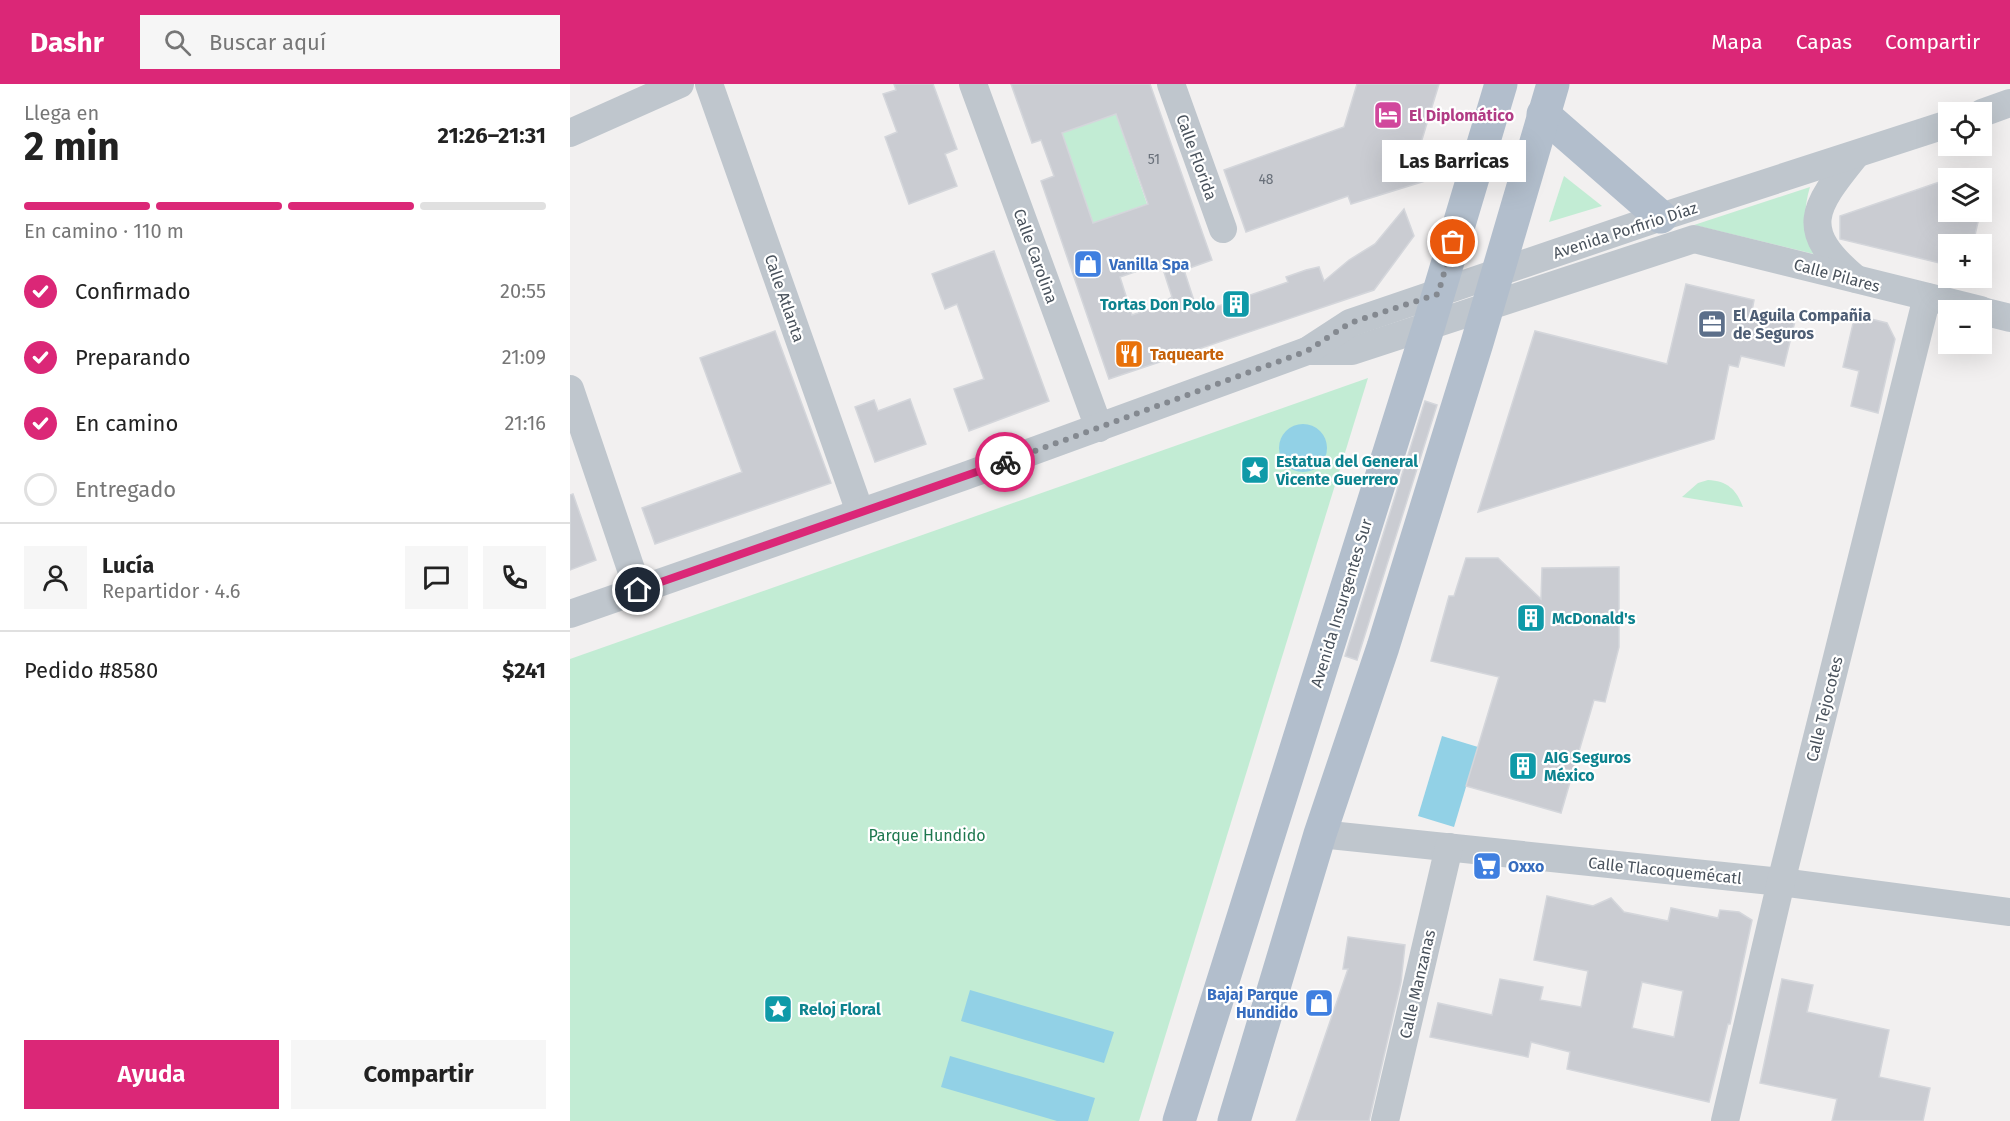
<!DOCTYPE html>
<html lang="es">
<meta charset="utf-8">
<style>
body{margin:0;font-family:"Fira Sans",sans-serif;background:#f6f6f6;color:#222;height:100vh;display:flex;flex-direction:column;font-size:22px;white-space:nowrap}
*{box-sizing:border-box;margin:0}
p{font-size:20px;color:#767676}
.icon{flex:none;width:33px;height:33px;fill:none;stroke:currentColor;stroke-width:2;stroke-linecap:round;stroke-linejoin:round}
.map{position:relative;flex:1;overflow:hidden}
.sheet{display:flex;flex-direction:column;background:#fff;width:570px}
.sheet>*{flex:none}
.tools{position:absolute;left:1368px;top:18px;display:grid;gap:12px}
.tools a{display:grid;place-items:center;width:54px;height:54px;border-radius:0px;background:#fff;box-shadow:0 6px 24px #0002;font-size:30px}
.pin{position:absolute;display:grid;place-items:center;width:51px;height:51px;color:#fff;margin:-26px;border:3px solid #fff;border-radius:50%;box-shadow:0 2px 6px #0007}
.courier{position:absolute;display:grid;place-items:center;width:60px;height:60px;margin:-30px;border:4px solid #db2777;border-radius:50%;background:#fff;color:#222;box-shadow:0 2px 8px #0007}
.bubble{position:absolute;height:42px;border-radius:0px;background:#fff;box-shadow:0 6px 24px #0002;font-size:20px;font-weight:700;line-height:42px;text-align:center}
.head em{font-style:normal;font-weight:700}
.head div{display:flex;flex-direction:column-reverse}
.head{display:flex;align-items:center;justify-content:space-between;height:102px;padding:0 24px}
h1{font-size:39px;font-weight:700;line-height:45px}
.bar{display:grid;grid-template-columns:repeat(4,1fr);gap:9px 6px;align-content:center;height:72px;padding:0 24px}
.bar i{height:8px;border-radius:4px;background:#e0e0e0}
.bar .active{background:#db2777}
.bar p{grid-column:span 4}
.line{display:flex;align-items:center;gap:15px;padding:0 24px;border-top:2px solid #e0e0e0}
.line div{flex:1}
.round{display:grid;place-items:center;flex:none;width:63px;height:63px;border-radius:0px;background:#f6f6f6}
ol{padding:0 24px;list-style:none}
li{display:flex;align-items:center;gap:18px;height:66px}
li p{margin-inline-start:auto}
li .icon{padding:6px;border-radius:50%;background:#db2777;color:#fff;stroke-width:4}
li:last-child{color:#767676}
li i{width:33px;height:33px;border:3px solid #e0e0e0;border-radius:50%}
.cta{display:flex;gap:12px;margin-top:auto;padding:12px 24px}
.cta a{flex:1;height:69px;border-radius:0px;background:#db2777;color:#fff;font-size:24px;font-weight:700;line-height:69px;text-align:center}
.cta a+a{background:#f6f6f6;color:#222}
header{display:flex;align-items:center;gap:36px;box-sizing:border-box;height:84px;padding:0 30px;background:#db2777;color:#fff}
header strong{font-size:28px}
nav{display:flex;gap:33px;margin-inline-start:auto;font-size:21px}
.search{width:420px;height:54px;background:#f6f6f6;display:flex;align-items:center;gap:15px;box-sizing:border-box;padding:0 21px;border-radius:0px;color:#767676;font-size:22px}
main{display:flex;flex:1;min-height:0}
.map>svg:first-child{display:block}
.green{fill:#c2ecd4}
.water{fill:#92d1e6}
.building{fill:#caccd2;stroke:#d4d6db;stroke-width:1.5;fill-rule:evenodd}
.lines{fill:none;stroke-linecap:round;stroke-linejoin:round}
.minor{stroke:#bfc6cd;stroke-width:28}
.major{stroke:#b2becc;stroke-width:33}
.done{stroke:#848990;stroke-width:6;stroke-dasharray:0 10.8}
.route{stroke:#db2777;stroke-width:8}
.labels{text-anchor:middle;stroke-width:4.5;stroke-linejoin:round;paint-order:stroke}
.number-label{font-size:14px;fill:#69707a}
.hotel-label{font-size:16px;font-weight:bold;fill:#b23c85;stroke:#fff;text-anchor:start}
.street-label{font-size:16px;fill:#49525c;stroke:#fff}
.shop-label{font-size:16px;font-weight:bold;fill:#366cbe;stroke:#fff;text-anchor:start}
.culture-label{font-size:16px;font-weight:bold;fill:#0d838f;stroke:#fff;text-anchor:start}
.service-label{font-size:16px;font-weight:bold;fill:#4e5e75;stroke:#fff;text-anchor:start}
.food-label{font-size:16px;font-weight:bold;fill:#c56008;stroke:#fff;text-anchor:start}
.park-label{font-size:16px;fill:#1e784f;stroke:#fff}
</style>
<header>
<strong>Dashr</strong>
<div class="search"><svg class="icon" aria-label="search" viewBox="0 0 24 24"><circle cx="10" cy="10" r="6"/><path d="M15 15l6 6"/></svg>Buscar aquí</div>
<nav><a>Mapa</a><a>Capas</a><a>Compartir</a></nav>
</header>
<main>
<section class="sheet">
<div class="head"><div><h1>2 min</h1><p>Llega en</p></div><em>21:26–21:31</em></div>
<div class="bar"><i class="active"></i><i class="active"></i><i class="active"></i><i></i><p>En camino · 110 m</p></div>
<ol>
<li><svg class="icon" aria-label="check" viewBox="0 0 24 24"><path d="M5 12l5 5 9-10"/></svg>Confirmado<p>20:55</p></li>
<li><svg class="icon" aria-label="check" viewBox="0 0 24 24"><path d="M5 12l5 5 9-10"/></svg>Preparando<p>21:09</p></li>
<li><svg class="icon" aria-label="check" viewBox="0 0 24 24"><path d="M5 12l5 5 9-10"/></svg>En camino<p>21:16</p></li>
<li><i></i>Entregado</li>
</ol>
<div class="line" style="height:108px"><a class="round"><svg class="icon" aria-label="person" viewBox="0 0 24 24"><circle cx="12" cy="8" r="4"/><path d="M4 21q1-7 8-7t8 7"/></svg></a><div><b>Lucía</b><p>Repartidor · 4.6</p></div><a class="round"><svg class="icon" aria-label="chat" viewBox="0 0 24 24"><path d="M4 5h16v11H9l-5 4z"/></svg></a><a class="round"><svg class="icon" aria-label="phone" viewBox="0 0 24 24"><path d="M5 4h4l2 5-3 2q2 4 5 5l2-3 5 2v4C11 20 4 13 5 4z"/></svg></a></div>
<div class="line" style="height:78px"><div>Pedido #8580</div><b>$241</b></div>
<div class="cta"><a>Ayuda</a><a>Compartir</a></div>
</section>
<div class="map">
<svg width="1440" height="1037" viewBox="0 0 1440 1037">
<rect width="100%" height="100%" fill="#f2f0f0"/>
<g class="green">
<path d="M546,30L577,120L523,139L492,49Z"/>
<path d="M994,92L1032,122L979,138Z"/>
<path d="M1240,103C1232,129 1236,145 1244,170L1124,141Z"/>
<path d="M798,294L569,1037H0V575Z"/>
<path d="M1138,396C1157,397 1166,405 1173,423L1112,413L1128,399Z"/>
</g>
<g class="water">
<circle cx="733" cy="364" r="24"/>
<path d="M872,652L908,663L884,743L848,732Z"/>
<path d="M400,906L544,948L534,979L391,937Z"/>
<path d="M380,972L525,1014L518,1037H487L371,1003Z"/>
</g>
<g class="building">
<path d="M324,0H363L387,65L375,70L387,102L339,120L315,53L327,48L313,10L326,6Z"/>
<path d="M441,0H580L642,176L614,186L628,229L718,198L716,193L736,186L749,183L754,197L779,176L805,160L834,125L844,152L804,206L539,295L471,97L484,92L471,56L462,59ZM546,30L578,120L523,139L492,49ZM591,179L602,213L588,222L562,231L550,193Z"/>
<path d="M787,0H869L843,85L871,92L781,120L778,112L676,148L654,86L774,43Z"/>
<path d="M1378,95V128H1405L1408,138L1403,160H1378V181L1270,155V132Z"/>
<path d="M424,167L479,317L399,347L384,305L414,295L387,220L375,225L362,190Z"/>
<path d="M1116,200L1184,216L1182,227L1225,237L1214,282L1171,272L1168,283L1159,281L1144,355L908,428L965,247L1097,280Z"/>
<path d="M1285,231L1317,239L1325,255L1308,329L1281,322L1289,287L1273,283Z"/>
<path d="M205,247L261,399L85,460L72,424L172,388L130,274Z"/>
<path d="M340,315L356,360L305,378L285,323L304,316L308,327Z"/>
<path d="M855,317L867,321L787,576L775,572Z"/>
<path d="M3,410L26,476L0,486V411Z"/>
<path d="M896,474H928L971,515L972,484L1049,483V563L1035,618L1024,616L991,729L896,702L929,593L861,577L879,512H884Z"/>
<path d="M977,812L1023,822L1041,814L1054,828L1098,837L1101,824L1148,834L1150,826L1169,828L1182,836L1160,940H1158L1139,1018L997,985L1000,968L961,958L958,973L860,953L868,919L922,931L930,895L973,903L970,916L1011,923L1018,887L964,876ZM1072,898L1113,907L1104,953L1062,944Z"/>
<path d="M778,853L835,861L831,898L799,1037H726L778,885H773Z"/>
<path d="M1212,895L1243,901L1237,928L1319,946L1309,993L1360,1004L1353,1037H1262L1267,1015L1190,999Z"/>
</g>
<g class="lines">
<g class="minor">
<path d="M139,0L290,428"/>
<path d="M403,0L529,344"/>
<path d="M601,0L653,145"/>
<path d="M1412,29L1440,19"/>
<path d="M0,49L110,0"/>
<path d="M1285,72C1243,124 1227,146 1286,195"/>
<path d="M1412,227L1440,234"/>
<path d="M737,267H782L1124,155L1411,226"/>
<path d="M0,305L68,506"/>
<path d="M0,530L395,392L737,267L780,239L1091,133L1378,40"/>
<path d="M750,750L1211,798L1440,828"/>
<path d="M815,1037L879,763"/>
<path d="M1155,1037L1211,798L1357,213"/>
</g>
<g class="major">
<path d="M973,30L1091,133"/>
<path d="M609,1037L859,241L931,0"/>
<path d="M664,1037L750,750L813,563L907,259L983,0"/>
</g>
</g>
<g class="lines">
<path class="done" d="M435,378L737,267L780,239L868,210L883,158"/>
<path class="route" d="M68,506L435,378"/>
</g>
<defs>
<g id="hotel-square" transform="scale(1.5)"><rect x="-9" y="-9" width="18" height="18" rx="4" fill="#d1479c" stroke="#fff"/><path d="M-6-4.5h1.5V1H6V5H4.5V3h-9V5H-6ZM-4 0a1.8 1.8 0 1 1 3.6 0ZM.5 0V-2.5h3Q6-2.5 6 0Z" fill="#fff"/></g>
<g id="shop-square" transform="scale(1.5)"><rect x="-9" y="-9" width="18" height="18" rx="4" fill="#3f7fe0" stroke="#fff"/><path d="M-5-2.5h2.3a2.7 3.5 0 0 1 5.4 0H5L5.5 6h-11ZM-1.5-2.5h3a1.5 2.3 0 0 0-3 0Z" fill="#fff"/></g>
<g id="building-square" transform="scale(1.5)"><rect x="-9" y="-9" width="18" height="18" rx="4" fill="#0f9aa8" stroke="#fff"/><path d="M-4-6H4V6H1V3H-1V6H-4ZM-2.5-4.3h1.7v1.8h-1.7ZM.8-4.3h1.7v1.8H.8ZM-2.5-1h1.7V.8h-1.7ZM.8-1h1.7V.8H.8Z" fill="#fff"/></g>
<g id="office-square" transform="scale(1.5)"><rect x="-9" y="-9" width="18" height="18" rx="4" fill="#5c6f8a" stroke="#fff"/><path d="M-6-3h4V-5.5h4V-3h4V5H-6ZM-1-4.5V-3h2v-1.5ZM-6 0V1H6V0Z" fill="#fff"/></g>
<g id="restaurant-square" transform="scale(1.5)"><rect x="-9" y="-9" width="18" height="18" rx="4" fill="#e8710a" stroke="#fff"/><path d="M-5-6h1v4h1v-4h1v4h1v-4h1v5L-1.5 .5V6h-2V.5L-5-1ZM5-6V6H3V1.5H1.5Q1.5-4 5-6Z" fill="#fff"/></g>
<g id="sight-square" transform="scale(1.5)"><rect x="-9" y="-9" width="18" height="18" rx="4" fill="#0f9aa8" stroke="#fff"/><path d="M0-6L1.8-2.2L6-1.7L2.9 1.2L3.7 5.4L0 3.3L-3.7 5.4L-2.9 1.2L-6-1.7L-1.8-2.2Z" fill="#fff"/></g>
<g id="supermarket-square" transform="scale(1.5)"><rect x="-9" y="-9" width="18" height="18" rx="4" fill="#3f7fe0" stroke="#fff"/><path d="M-6-5.5h2.5l.6 2H6L4.5 2H-2.5L-4.4-4H-6ZM-1.5 3.2a1.3 1.3 0 1 0 .1 0ZM3 3.2a1.3 1.3 0 1 0 .1 0Z" fill="#fff"/></g>
</defs>
<g fill-rule="evenodd">
<use href="#hotel-square" x="818" y="31"/>
<use href="#shop-square" x="518" y="180"/>
<use href="#building-square" x="666" y="220"/>
<use href="#office-square" x="1142" y="240"/>
<use href="#restaurant-square" x="559" y="270"/>
<use href="#sight-square" x="685" y="386"/>
<use href="#building-square" x="961" y="534"/>
<use href="#building-square" x="953" y="682"/>
<use href="#supermarket-square" x="917" y="782"/>
<use href="#shop-square" x="749" y="919"/>
<use href="#sight-square" x="208" y="925"/>
</g>
<g class="labels">
<g class="number-label">
<text x="584" y="80">51</text>
<text x="696" y="100">48</text>
</g>
<g class="hotel-label">
<text x="839" y="37">El Diplomático</text>
</g>
<g class="street-label">
<text transform="translate(627 73) rotate(70)" y="6">Calle Florida</text>
<text transform="translate(1055 146) rotate(-18)" y="6">Avenida Porfirio Díaz</text>
<text transform="translate(466 172) rotate(70)" y="6">Calle Carolina</text>
<text transform="translate(1267 191) rotate(15)" y="6">Calle Pilares</text>
<text transform="translate(215 214) rotate(71)" y="6">Calle Atlanta</text>
<text transform="translate(771 519) rotate(-73)" y="6">Avenida Insurgentes Sur</text>
<text transform="translate(1254 625) rotate(-76)" y="6">Calle Tejocotes</text>
<text transform="translate(1095 786) rotate(6)" y="6">Calle Tlacoquemécatl</text>
<text transform="translate(847 900) rotate(-77)" y="6">Calle Manzanas</text>
</g>
<g class="shop-label">
<text x="539" y="186">Vanilla Spa</text>
<text x="938" y="788">Oxxo</text>
<text x="728" y="916" text-anchor="end">Bajaj Parque<tspan x="728" dy="18">Hundido</tspan></text>
</g>
<g class="culture-label">
<text x="645" y="226" text-anchor="end">Tortas Don Polo</text>
<text x="706" y="383">Estatua del General<tspan x="706" dy="18">Vicente Guerrero</tspan></text>
<text x="982" y="540">McDonald's</text>
<text x="974" y="679">AIG Seguros<tspan x="974" dy="18">México</tspan></text>
<text x="229" y="931">Reloj Floral</text>
</g>
<g class="service-label">
<text x="1163" y="237">El Aguila Compañia<tspan x="1163" dy="18">de Seguros</tspan></text>
</g>
<g class="food-label">
<text x="580" y="276">Taquearte</text>
</g>
<g class="park-label">
<text x="357" y="757">Parque Hundido</text>
</g>
</g>
</svg>
<div class="tools">
<a><svg class="icon" aria-label="locate" viewBox="0 0 24 24"><circle cx="12" cy="12" r="6"/><path d="M12 2v4M12 18v4M2 12h4M18 12h4"/></svg></a>
<a><svg class="icon" aria-label="layers" viewBox="0 0 24 24"><path d="M12 4l9 5-9 5-9-5zM3 14l9 5 9-5"/></svg></a>
<a>+</a>
<a>−</a>
</div>
<div class="pin" style="left:883px;top:158px;background:#ea580c"><svg class="icon" aria-label="bag" viewBox="0 0 24 24"><path d="M5 8h14l-1 12H6zM9 8a3 3 0 0 1 6 0"/></svg></div>
<div class="pin" style="left:68px;top:506px;background:#1f2937"><svg class="icon" aria-label="home" viewBox="0 0 24 24"><path d="M3 11l9-7 9 7M6 9v11h12V9"/></svg></div>
<div class="courier" style="left:435px;top:378px"><svg class="icon" aria-label="bike" viewBox="0 0 24 24"><circle cx="6" cy="16" r="4"/><circle cx="18" cy="16" r="4"/><path d="M6 16l4-8h5l3 8M10 8l3 8H6M13 5h3"/></svg></div>
<div class="bubble" style="left:812px;top:56px;width:144px">Las Barricas</div>
</div>
</main>
